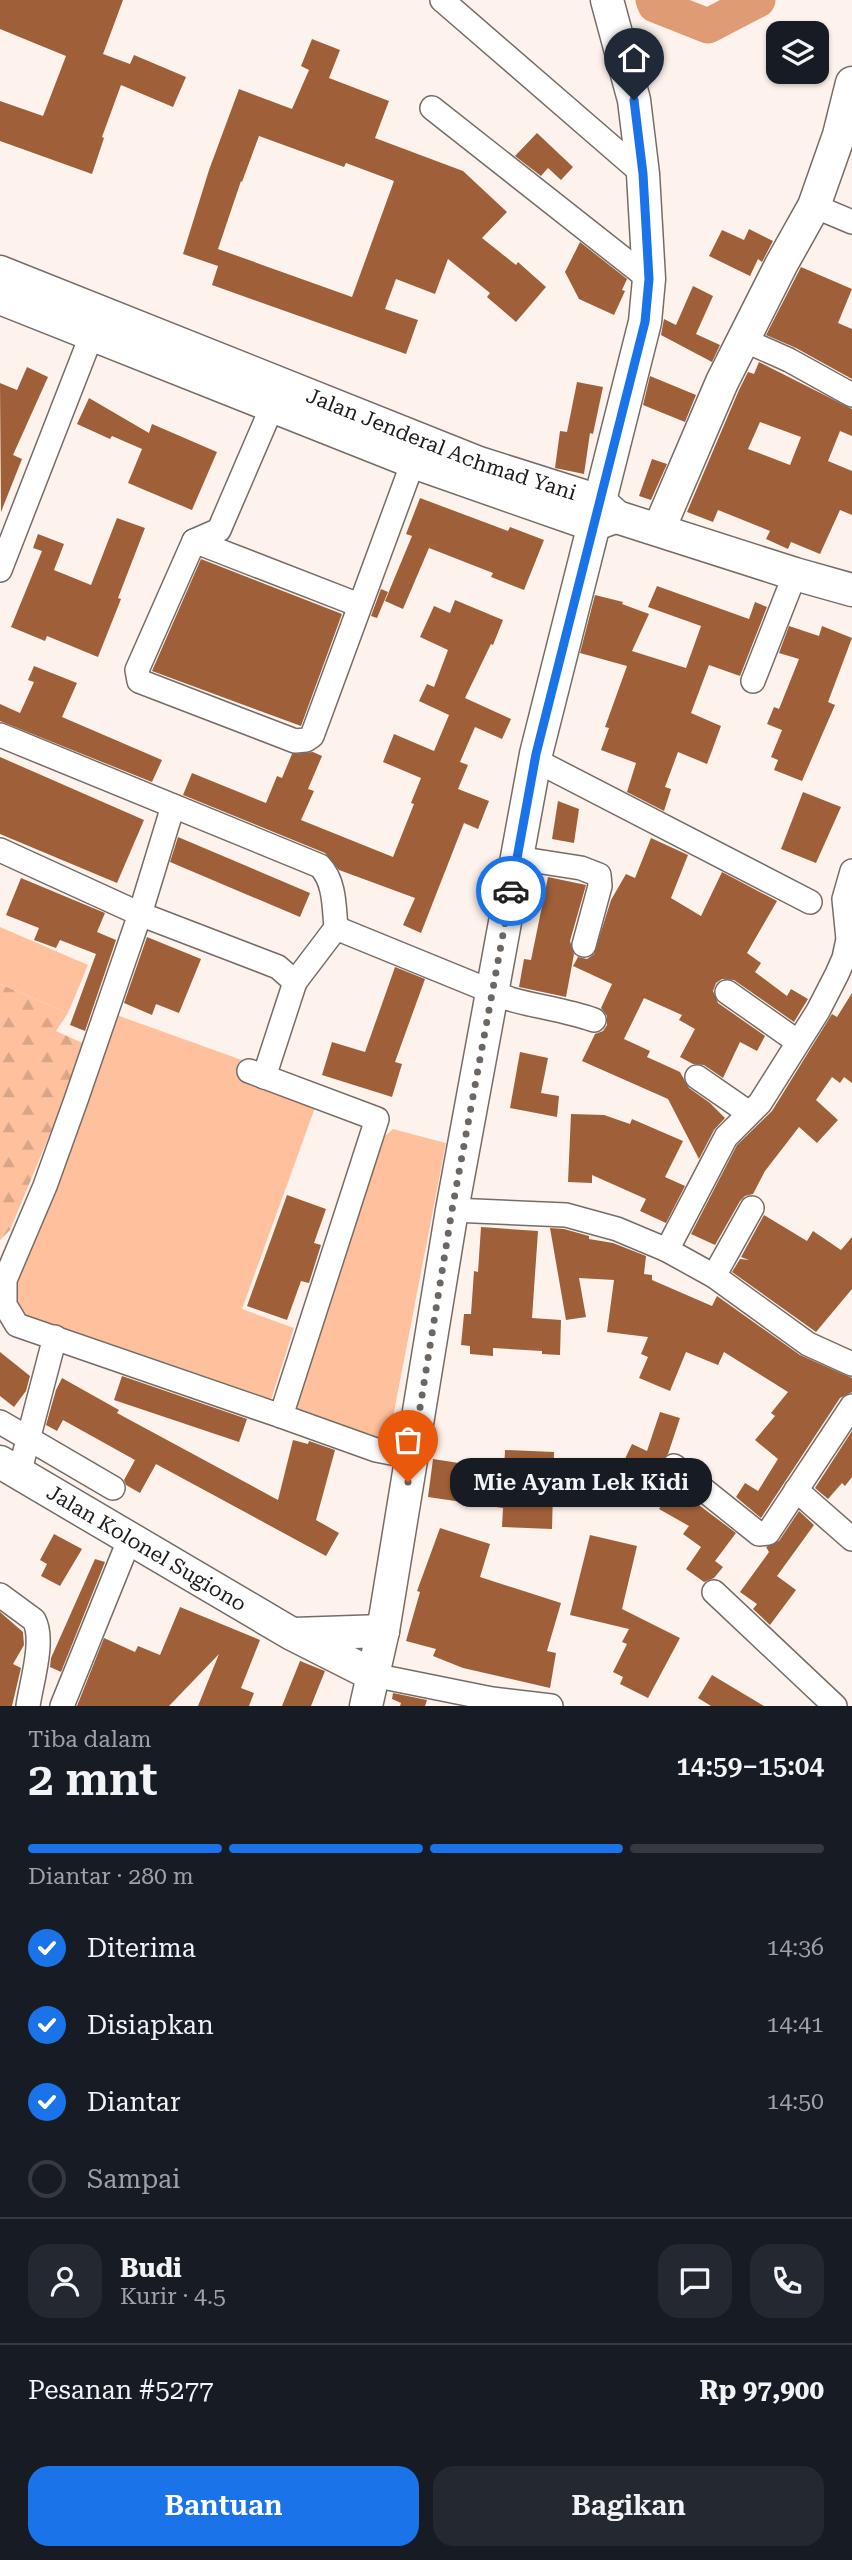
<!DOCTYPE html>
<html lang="id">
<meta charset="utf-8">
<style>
body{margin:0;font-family:"Roboto Serif",serif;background:#242831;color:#f1f3f6;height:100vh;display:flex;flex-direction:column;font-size:26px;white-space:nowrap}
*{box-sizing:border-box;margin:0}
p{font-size:23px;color:#9ea1a6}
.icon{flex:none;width:38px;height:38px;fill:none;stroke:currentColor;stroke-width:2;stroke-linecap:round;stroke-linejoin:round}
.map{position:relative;height:1706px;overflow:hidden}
.panel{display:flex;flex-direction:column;background:#171b24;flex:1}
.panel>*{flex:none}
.buttons{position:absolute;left:766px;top:21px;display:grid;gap:14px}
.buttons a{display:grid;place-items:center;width:63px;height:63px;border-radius:14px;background:#171b24;box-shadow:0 2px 5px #0004;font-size:35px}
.pin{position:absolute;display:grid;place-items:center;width:60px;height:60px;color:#fff;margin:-72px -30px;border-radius:50% 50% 50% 0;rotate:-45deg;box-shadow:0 0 7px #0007}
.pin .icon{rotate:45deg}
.courier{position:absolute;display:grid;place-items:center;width:70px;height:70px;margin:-35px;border:5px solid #1a73e8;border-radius:50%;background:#fff;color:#222;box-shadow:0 2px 9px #0007}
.bubble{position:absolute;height:49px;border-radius:21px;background:#171b24;box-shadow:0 2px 5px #0004;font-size:23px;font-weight:600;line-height:49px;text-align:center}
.headline em{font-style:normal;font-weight:600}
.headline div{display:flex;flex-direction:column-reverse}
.headline{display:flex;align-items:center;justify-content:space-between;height:119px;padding:0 28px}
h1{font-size:46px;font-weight:600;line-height:52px}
.bar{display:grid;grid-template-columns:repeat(4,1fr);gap:10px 7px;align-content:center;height:84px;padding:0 28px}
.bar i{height:9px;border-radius:5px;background:#363941}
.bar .current{background:#1a73e8}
.bar p{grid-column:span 4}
.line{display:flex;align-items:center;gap:18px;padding:0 28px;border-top:2px solid #363941}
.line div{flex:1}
.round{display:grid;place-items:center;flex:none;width:74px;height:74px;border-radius:21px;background:#242831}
ol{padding:0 28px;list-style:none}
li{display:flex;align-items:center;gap:21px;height:77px}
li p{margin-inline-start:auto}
li .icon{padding:7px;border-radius:50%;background:#1a73e8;color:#fff;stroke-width:4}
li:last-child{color:#9ea1a6}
li i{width:38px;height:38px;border:4px solid #363941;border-radius:50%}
.button{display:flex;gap:14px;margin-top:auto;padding:14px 28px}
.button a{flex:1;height:80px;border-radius:21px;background:#1a73e8;color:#fff;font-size:28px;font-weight:600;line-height:80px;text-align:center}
.button a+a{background:#242831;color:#f1f3f6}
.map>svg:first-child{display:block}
.green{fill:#ffc19d}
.forest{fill:url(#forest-firs)}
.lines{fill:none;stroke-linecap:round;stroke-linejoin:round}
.river{stroke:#df9b73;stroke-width:35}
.building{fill:#9f6039;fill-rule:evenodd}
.street-casing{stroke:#766c66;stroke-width:26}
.secondary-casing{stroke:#766c66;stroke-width:35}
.street{stroke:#fff;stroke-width:23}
.secondary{stroke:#fff;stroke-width:32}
.done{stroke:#6d6763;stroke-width:7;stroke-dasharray:0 12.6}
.route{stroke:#1a73e8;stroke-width:9}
.labels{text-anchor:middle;stroke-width:6;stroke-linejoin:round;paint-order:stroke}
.street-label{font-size:21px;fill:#1f1b19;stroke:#fff}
</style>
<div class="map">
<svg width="852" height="1706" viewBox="0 0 852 1706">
<defs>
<pattern id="forest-firs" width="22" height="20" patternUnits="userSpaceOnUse" patternTransform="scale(1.75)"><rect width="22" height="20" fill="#ffc19d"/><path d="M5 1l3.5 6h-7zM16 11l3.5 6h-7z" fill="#daa587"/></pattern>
</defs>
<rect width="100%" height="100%" fill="#fef3ec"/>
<g class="green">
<path d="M0,927L88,965L68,1013L0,984Z"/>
<path d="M114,1014L250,1063L316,1105L242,1309L294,1328L270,1403L26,1319L15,1303L17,1281Z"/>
<path d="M393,1129L446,1143L388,1443L291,1412L385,1136Z"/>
</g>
<path class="forest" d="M0,984L68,1013L56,1031L87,1045L10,1230L0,1240Z"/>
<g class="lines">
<path class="river" d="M653,0L655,5L708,26L758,0"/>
</g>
<g class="building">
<path d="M0,0H123L103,54L130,64L134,55L186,77L173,107L121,85L102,137L104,138L92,174L0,141V101L43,116L66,56L0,29Z"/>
<path d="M312,39L340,50L329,78L389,101L375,138L463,171L507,212L482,238L516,265L518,262L546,287L516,322L487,297L490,293L448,259L435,294L396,279L385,309L418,320L406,354L212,285L218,266L183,254L209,170L239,89L292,109L309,70L301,66ZM259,136L344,167L346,163L394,181L352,297L218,249L241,181L242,182Z"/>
<path d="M537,133L573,167L561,180L548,168L541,176L515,156Z"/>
<path d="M749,229L773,241L762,262L758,259L750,276L709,256L722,230L744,240Z"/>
<path d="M580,242L627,279L622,290L625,291L614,315L579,299L565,272Z"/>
<path d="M801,267L852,289L838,323L852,329V379L796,348L766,335Z"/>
<path d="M693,286L713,296L696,334L720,345L712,362L661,335L664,319L676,325Z"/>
<path d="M759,362L852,409V436L840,431L828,461L852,471V515L840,510L820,554L791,542L788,549L766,539L770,531L718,510L713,522L687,512L739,390L748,372L754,374ZM760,422L801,437L790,465L748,449Z"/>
<path d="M27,367L48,377L13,455L22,459L1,512L0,383L17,390Z"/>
<path d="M650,376L696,395L685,422L643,405Z"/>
<path d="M577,382L603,387L593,434L590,433L584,474L555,468L560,431L567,432Z"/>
<path d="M89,398L149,433L152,424L217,452L192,510L128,483L142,449L112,436L110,439L77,424Z"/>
<path d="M652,459L667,464L651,500L639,496Z"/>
<path d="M420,498L508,531L510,527L544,540L524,590L491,577L493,573L429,548L403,609L385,601L412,536L406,534Z"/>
<path d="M117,518L145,528L118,598L121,599L98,657L47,636L45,641L11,627L42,551L33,548L38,534L64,544L54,570L91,585Z"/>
<path d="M201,559L342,614L301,726L152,671Z"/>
<path d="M657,586L749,619L755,602L767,607L740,676L709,665L691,713L721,726L707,764L678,752L665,787L671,789L664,811L627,792L636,763L601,750L609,728L605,727L627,666L580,653L595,595L623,602L622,604L649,614L632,651L686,668L701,626L648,607Z"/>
<path d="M381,589L388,592L377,618L371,616Z"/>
<path d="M455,600L503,620L493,645L491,644L465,698L511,719L502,739L475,727L460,762L468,765L458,789L489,801L478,829L464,823L421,933L403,925L415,898L339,870L325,853L183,795L192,773L266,803L277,776L282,778L292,754L313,752L322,756L308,789L314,791L301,820L393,857L414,804L411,803L421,778L383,762L394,734L434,751L449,715L419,701L427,684L434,687L448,650L420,637L434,606L450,613Z"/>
<path d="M789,626L819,636L822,626L852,638L828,702L835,705L802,781L774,770L778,760L771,757L782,730L767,724L774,707L779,709L799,659L779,653Z"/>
<path d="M34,666L77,683L62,717L162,760L152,782L0,721V704L20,713L34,682L28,680Z"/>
<path d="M0,757L144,820L117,883L0,834Z"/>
<path d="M803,792L841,807L816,863L781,849Z"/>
<path d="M558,801L579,809L574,843L552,839Z"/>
<path d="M178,837L310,893L300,917L170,862Z"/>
<path d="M651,838L688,855L671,898L701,916L722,872L777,901L747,953L761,963L755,972L787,996L791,989L808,999L794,1022L734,980L722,979L716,983L713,991L718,1003L765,1036L757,1051L740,1042L723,1078L704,1065L693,1064L680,1057L695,1029L679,1020L682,1015L644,998L624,1039L650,1051L647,1057L680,1072L689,1088L710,1103L725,1118L714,1130L699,1159L668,1099L582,1061L595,1034L603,1031L607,1025V1016L601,1008L612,984L573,966L578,957L587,959L594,954L611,900L626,874L635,878Z"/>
<path d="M548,877L586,885L570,941L574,954L566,997L519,987L524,959L531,960Z"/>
<path d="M21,878L105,913L97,932L116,940L85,1031L70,1025L96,954L60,940L56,948L34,940L39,928L6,915Z"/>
<path d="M147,937L201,959L179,1013L156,1004L152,1015L124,1003Z"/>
<path d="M395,967L425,979L395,1062L402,1064L392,1097L322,1075L332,1042L365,1052Z"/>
<path d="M852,993V1083L844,1077L840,1083L832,1077L816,1100L838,1120L817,1143L799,1127L765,1171L753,1194L745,1196L740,1201L715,1245L691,1234L737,1145L772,1111L832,1014L837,1017Z"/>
<path d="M520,1052L548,1058L541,1093L559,1096L557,1117L510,1108Z"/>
<path d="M571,1114L604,1115L630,1124L632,1119L683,1141L665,1177L685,1186L666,1223L640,1211L646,1199L592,1175V1183L568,1182Z"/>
<path d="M287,1195L326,1209L314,1243L321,1245L309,1283L301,1281L287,1320L247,1306Z"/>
<path d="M764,1215L807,1241L813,1231L841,1250L852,1237V1289L816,1332L732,1272L740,1259L749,1260L741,1257Z"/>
<path d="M481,1227L538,1231L532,1318L561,1320L560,1355L542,1354V1351L493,1348V1356L470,1354V1346L461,1345L464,1314H471L474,1271L478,1272Z"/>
<path d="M550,1228L564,1229L589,1236V1239L613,1243L646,1256L644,1274L652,1275V1280L712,1306L717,1296L800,1355L852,1378V1392L840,1398L761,1518L736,1497L745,1483L758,1491L778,1459L755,1440L775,1416L771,1413L788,1392L724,1352L718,1365L686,1352L670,1391L639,1378L648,1357L641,1354L648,1337L607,1332L614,1280L579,1278L586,1317L566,1320Z"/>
<path d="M0,1352L30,1376L26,1391L14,1407L0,1396Z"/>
<path d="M122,1376L247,1419L239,1442L114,1400Z"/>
<path d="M62,1378L119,1410L117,1413L278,1500L293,1440L308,1444L309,1441L335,1450L316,1520L339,1533L326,1556L156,1464L140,1493L126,1485L124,1480L135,1460L63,1420L57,1431L46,1425L56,1390Z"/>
<path d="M660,1412L680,1418L668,1454L660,1463L661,1472L667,1481L736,1533L715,1561L723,1567L714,1578L704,1582L686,1569L701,1547L683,1534L689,1526L659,1509L661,1506L637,1494L638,1491L615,1480L632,1444L647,1451Z"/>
<path d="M852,1431V1477L845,1486L842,1483L828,1499L815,1488Z"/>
<path d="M505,1450L554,1452L552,1529L502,1527L503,1508L428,1497L433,1459L504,1470Z"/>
<path d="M799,1511L814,1525L777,1576L796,1590L770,1625L753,1609L757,1604L740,1592L769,1552L766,1547L779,1541Z"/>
<path d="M440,1528L490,1544L480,1577L561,1603L547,1651L556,1653L550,1688L463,1668L433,1656L436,1649L406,1641L420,1592L417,1591Z"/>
<path d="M54,1534L82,1549L60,1586L41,1576L47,1564L40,1560Z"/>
<path d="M590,1535L637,1546L622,1609L680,1638L648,1698L620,1684L623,1677L613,1672L627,1644L622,1642L629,1629L570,1615Z"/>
<path d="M95,1559L105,1562L61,1672L50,1667L51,1658Z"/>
<path d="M180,1607L260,1640L241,1688L254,1693L249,1706H198L219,1654L169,1706H77L104,1638L135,1652L138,1646L160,1655Z"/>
<path d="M0,1612L23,1632L24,1645L13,1664L21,1668L12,1706H0Z"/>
<path d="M300,1661L325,1671L311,1706H282Z"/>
<path d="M712,1675L764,1706H711L698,1698Z"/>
<path d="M393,1693L427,1700L425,1706H400L401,1703L392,1699Z"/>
</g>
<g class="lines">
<g class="street-casing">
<g id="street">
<path d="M442,0L643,174"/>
<path d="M432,108L649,279"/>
<path d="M814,206L852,222"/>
<path d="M746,338L753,344L789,360L852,395"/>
<path d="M278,393L219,530L194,541L137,670L139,681L295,741L306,740L312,736L413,462"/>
<path d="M194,541L359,605"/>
<path d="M0,570L97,321"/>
<path d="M753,681L795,574"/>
<path d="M0,735L320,866C335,882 334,907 336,928L295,982L278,967L140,914L0,850"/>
<path d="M535,760L810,902"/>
<path d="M173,806L140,914L76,1100L45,1186L5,1280V1305L17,1325L281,1416L377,1119L249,1071"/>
<path d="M517,858L581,868L599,875L600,886L584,945"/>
<path d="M336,928L510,999C538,1007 566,1010 594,1020"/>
<path d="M727,992L798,1042"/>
<path d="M264,1077L295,982"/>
<path d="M697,1077L749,1113"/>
<path d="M452,1210L566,1215L617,1229L667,1250L714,1276L808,1344L852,1364"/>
<path d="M667,1250L726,1137L760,1103L818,1011L837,974L844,958L848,939L844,899L852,871"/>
<path d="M714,1276L752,1208"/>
<path d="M281,1416L376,1450L412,1457"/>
<path d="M0,1422L113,1488"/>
<path d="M674,1466L759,1534L768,1533L852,1406"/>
<path d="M19,1474L55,1337"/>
<path d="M796,1490L852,1539"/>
<path d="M714,1592L835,1706"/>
<path d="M0,1595L34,1620C45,1640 31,1684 28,1706"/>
<path d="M373,1675L492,1699L551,1706"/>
<path d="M62,1706L130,1538"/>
</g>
</g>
<g class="secondary-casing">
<g id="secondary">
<path id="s1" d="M0,272L479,463L599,501L617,517L795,574L852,590"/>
<path d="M0,298L413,462L593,525L612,518"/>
<path d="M659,529L722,382L781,265L814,206L839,135L852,83"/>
<path id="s2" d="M0,1462L292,1634L373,1675"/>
<path d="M294,1634L383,1631"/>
<path d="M366,1706L383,1631L452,1210L536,754L645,322L649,279L643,174L634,100L607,0"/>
</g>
</g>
<use href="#street" class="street"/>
<use href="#secondary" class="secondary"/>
</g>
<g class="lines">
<path class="done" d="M408,1482L452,1210L511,891"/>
<path class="route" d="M511,891L536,754L645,322L649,279L643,174L634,100"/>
</g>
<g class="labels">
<g class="street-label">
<text dy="7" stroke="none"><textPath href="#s1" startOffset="474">Jalan Jenderal Achmad Yani</textPath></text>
<text dy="7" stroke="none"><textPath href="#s2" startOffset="170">Jalan Kolonel Sugiono</textPath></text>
</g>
</g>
</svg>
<div class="buttons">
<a><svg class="icon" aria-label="layers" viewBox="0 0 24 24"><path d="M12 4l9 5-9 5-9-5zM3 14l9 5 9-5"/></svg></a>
</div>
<div class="pin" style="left:408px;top:1482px;background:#ea580c"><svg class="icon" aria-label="bag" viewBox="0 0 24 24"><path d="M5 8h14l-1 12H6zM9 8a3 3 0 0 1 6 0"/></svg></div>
<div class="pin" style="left:634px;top:100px;background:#1f2937"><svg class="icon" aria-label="home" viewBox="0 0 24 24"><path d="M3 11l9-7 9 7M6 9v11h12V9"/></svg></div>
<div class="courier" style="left:511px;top:891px"><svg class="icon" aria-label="car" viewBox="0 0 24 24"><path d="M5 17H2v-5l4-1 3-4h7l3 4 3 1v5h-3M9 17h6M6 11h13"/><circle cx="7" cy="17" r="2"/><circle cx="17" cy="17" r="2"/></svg></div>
<div class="bubble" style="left:450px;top:1458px;width:262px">Mie Ayam Lek Kidi</div>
</div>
<section class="panel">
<div class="headline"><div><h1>2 mnt</h1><p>Tiba dalam</p></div><em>14:59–15:04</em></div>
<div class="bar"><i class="current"></i><i class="current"></i><i class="current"></i><i></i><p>Diantar · 280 m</p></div>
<ol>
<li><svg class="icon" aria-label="check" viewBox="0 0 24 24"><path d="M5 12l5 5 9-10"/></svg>Diterima<p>14:36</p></li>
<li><svg class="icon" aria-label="check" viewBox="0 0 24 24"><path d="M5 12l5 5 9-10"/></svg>Disiapkan<p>14:41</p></li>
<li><svg class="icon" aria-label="check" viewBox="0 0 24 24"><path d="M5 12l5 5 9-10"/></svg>Diantar<p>14:50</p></li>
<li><i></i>Sampai</li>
</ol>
<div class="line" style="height:126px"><a class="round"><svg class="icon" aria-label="person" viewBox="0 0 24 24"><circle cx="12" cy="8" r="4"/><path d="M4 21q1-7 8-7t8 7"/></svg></a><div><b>Budi</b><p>Kurir · 4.5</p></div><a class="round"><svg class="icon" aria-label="chat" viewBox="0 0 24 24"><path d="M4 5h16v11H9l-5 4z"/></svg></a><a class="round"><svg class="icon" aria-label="phone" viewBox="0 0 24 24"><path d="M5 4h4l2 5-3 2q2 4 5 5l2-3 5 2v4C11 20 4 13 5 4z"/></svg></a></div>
<div class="line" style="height:91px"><div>Pesanan #5277</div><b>Rp 97,900</b></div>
<div class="button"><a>Bantuan</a><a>Bagikan</a></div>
</section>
